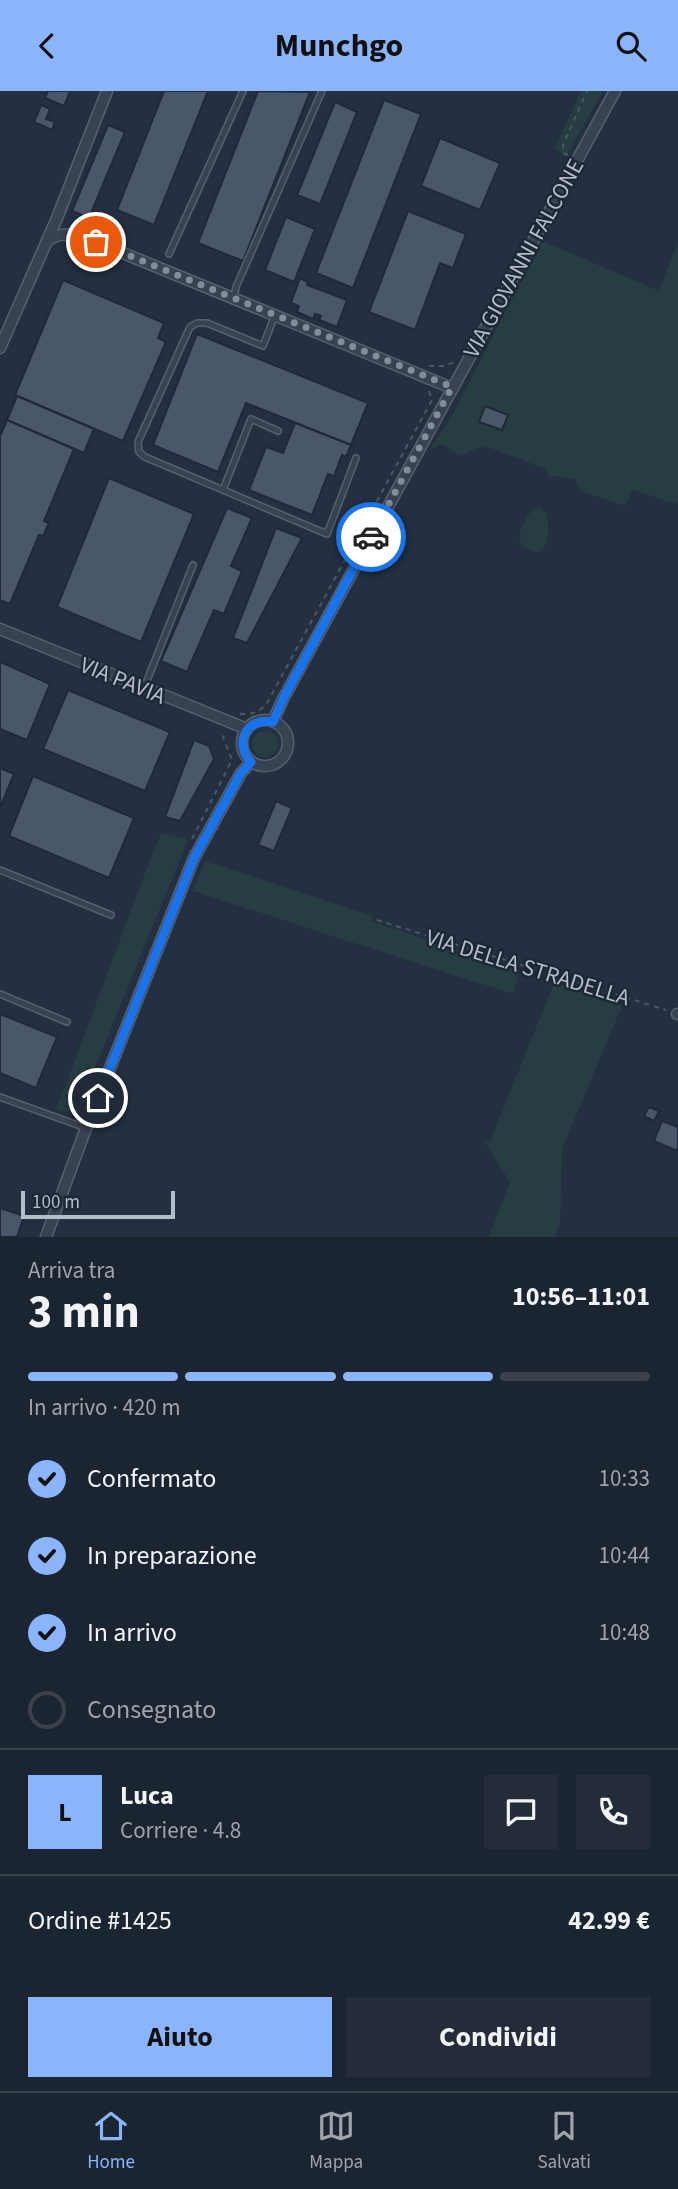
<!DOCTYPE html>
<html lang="it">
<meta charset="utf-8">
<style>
body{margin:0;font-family:"Source Sans 3",sans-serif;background:#242c39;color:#f1f3f6;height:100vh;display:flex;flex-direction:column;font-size:26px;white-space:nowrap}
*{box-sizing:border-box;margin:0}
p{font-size:23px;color:#a0a4ab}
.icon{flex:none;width:38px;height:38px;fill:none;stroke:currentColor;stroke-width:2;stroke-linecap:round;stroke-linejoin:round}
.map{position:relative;height:1146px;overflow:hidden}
.panel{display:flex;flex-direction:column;background:#1b2431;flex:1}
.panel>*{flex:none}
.scale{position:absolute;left:21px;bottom:18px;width:154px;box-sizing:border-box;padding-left:7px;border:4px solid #b5bdcb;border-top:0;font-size:19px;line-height:24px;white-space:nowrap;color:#b5bdcb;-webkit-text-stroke:5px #1e2735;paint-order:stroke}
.pin{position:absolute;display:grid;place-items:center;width:60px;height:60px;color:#fff;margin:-30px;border:4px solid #fff;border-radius:50%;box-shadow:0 2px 7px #0007}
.courier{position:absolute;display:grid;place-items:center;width:70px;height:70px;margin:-35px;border:5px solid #1a73e8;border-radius:50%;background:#fff;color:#222;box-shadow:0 2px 9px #0007}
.overview em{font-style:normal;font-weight:700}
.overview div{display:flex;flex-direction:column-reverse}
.overview{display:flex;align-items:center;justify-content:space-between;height:119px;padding:0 28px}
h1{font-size:46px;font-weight:700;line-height:52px}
.bar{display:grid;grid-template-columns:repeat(4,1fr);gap:10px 7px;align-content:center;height:84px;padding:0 28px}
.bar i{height:9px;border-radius:5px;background:#39414d}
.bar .active{background:#8ab4fb}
.bar p{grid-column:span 4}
.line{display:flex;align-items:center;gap:18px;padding:0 28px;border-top:2px solid #39414d}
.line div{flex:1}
.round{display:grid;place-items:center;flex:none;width:74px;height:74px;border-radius:0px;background:#242c39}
ol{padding:0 28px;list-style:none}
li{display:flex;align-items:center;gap:21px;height:77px}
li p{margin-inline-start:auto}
li .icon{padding:7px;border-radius:50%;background:#8ab4fb;color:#111;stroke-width:4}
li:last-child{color:#a0a4ab}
li i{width:38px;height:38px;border:4px solid #39414d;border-radius:50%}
.button{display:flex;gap:14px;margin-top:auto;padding:14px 28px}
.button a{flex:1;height:80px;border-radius:0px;background:#8ab4fb;color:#111;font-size:28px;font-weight:700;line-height:80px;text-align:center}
.button a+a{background:#242c39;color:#f1f3f6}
header{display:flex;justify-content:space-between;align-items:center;height:91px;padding:0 28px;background:#8ab4fb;color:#111;font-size:32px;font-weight:700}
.dock{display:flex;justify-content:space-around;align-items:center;height:98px;border-top:2px solid #39414d;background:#1b2431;font-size:19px;color:#a0a4ab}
.dock a{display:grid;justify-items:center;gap:4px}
.dock .active{color:#8ab4fb}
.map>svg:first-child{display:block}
.green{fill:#263e41}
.building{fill:#4a576a;stroke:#202937;stroke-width:2}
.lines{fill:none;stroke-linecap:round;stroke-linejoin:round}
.lane-casing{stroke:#57606e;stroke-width:8}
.street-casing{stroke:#57606e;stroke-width:13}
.path{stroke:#455b5e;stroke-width:2;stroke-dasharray:5 5;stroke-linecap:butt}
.lane{stroke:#394250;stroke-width:5}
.street{stroke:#394250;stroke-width:10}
.done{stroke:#828c9b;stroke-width:7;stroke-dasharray:0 12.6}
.route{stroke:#1a73e8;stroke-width:9}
.labels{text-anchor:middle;stroke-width:5;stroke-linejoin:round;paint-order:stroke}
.street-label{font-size:23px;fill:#b5bdcb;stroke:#1e2735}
</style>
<header><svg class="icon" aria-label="back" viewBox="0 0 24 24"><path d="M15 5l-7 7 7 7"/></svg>Munchgo<svg class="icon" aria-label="search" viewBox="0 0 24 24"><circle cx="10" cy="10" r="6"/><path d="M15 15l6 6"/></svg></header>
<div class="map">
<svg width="678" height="1146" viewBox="0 0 678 1146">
<rect width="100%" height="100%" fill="#243041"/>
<g class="green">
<path d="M581,0H603L566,66L555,57Z"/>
<path d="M542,150L659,200L678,151V413L632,399L625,415L580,400L576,389L559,385L548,386L546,378L488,356L477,357L461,365L441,353L429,359L451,327Z"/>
<path d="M540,416L547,422C547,436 553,451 539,461C507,455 521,437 532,418Z"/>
<circle cx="265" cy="653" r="13"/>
<path d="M161,742L188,748L76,1024L56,1018C93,926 124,833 161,742Z"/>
<path d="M205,770L372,825L371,830L519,881L513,903L193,800Z"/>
<path d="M554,892L622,915L562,1058L560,1132L555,1146H489L510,1091L484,1050L490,1051Z"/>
</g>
<g class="building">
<path d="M48,0H70L64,15L45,7Z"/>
<path d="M164,0H208L154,134L117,119Z"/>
<path d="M258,0L310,1L243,170L198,152Z"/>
<path d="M384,9L421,23L353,197L316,182Z"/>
<path d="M335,11L357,21L320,113L297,104Z"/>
<path d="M41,14L50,18L46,28L55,31L52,39L34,31Z"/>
<path d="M108,34L125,41L89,127L72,120Z"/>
<path d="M440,47L500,72L480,119L421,95Z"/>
<path d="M408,120L466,143L453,177L440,172L415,239L369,221Z"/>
<path d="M286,126L315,138L294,191L265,179Z"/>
<path d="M300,187L308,191L307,194L347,209L337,236L319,229L321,225L315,223L313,228L297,221L299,215L291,212Z"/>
<path d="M63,189L164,232L158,247L166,251L123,350L15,304Z"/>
<path d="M197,243L368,312L351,354L246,312L218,381L153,354Z"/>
<path d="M17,305L94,338L84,362L7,329Z"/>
<path d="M485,315L508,324L502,339L479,331Z"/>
<path d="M7,329L74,358L44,430L49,432L43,445L39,444L10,513L0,509V345Z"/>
<path d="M295,332L351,354L346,366L342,364L334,385L328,383L312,424L249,399L266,356L283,362Z"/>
<path d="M109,387L194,423L141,551L57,516Z"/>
<path d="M227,417L252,427L231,475L242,480L224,523L214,519L187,581L161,570Z"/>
<path d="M276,437L302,447L247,552L233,547Z"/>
<path d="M0,571L50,593L27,649L0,638Z"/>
<path d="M68,599L170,641L145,700L43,658Z"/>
<path d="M194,649L209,655L214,668L180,730L165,726Z"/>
<path d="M0,677L14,683L0,717Z"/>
<path d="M33,685L134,727L109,787L9,745Z"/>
<path d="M276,710L292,717L274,760L258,754Z"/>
<path d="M0,923L57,946L36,997L0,982Z"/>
<path d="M649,1016L659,1020L654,1030L644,1025Z"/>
<path d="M662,1030L678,1036V1060L654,1050Z"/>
<path d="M0,1117L24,1125L17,1146H0Z"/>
</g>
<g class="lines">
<g class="lane-casing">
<g id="lane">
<path d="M169,163L243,0"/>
<path d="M234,207L236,196L322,0"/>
<path d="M275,224L263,255L207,232H197L190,236L138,351L139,361L145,366L327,443L356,367"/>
<path d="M223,399L251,328L278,340"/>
<path d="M144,597L193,474"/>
<path d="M0,779L111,824"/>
<path d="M0,903L67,931"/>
<path d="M0,1006L86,1037"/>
</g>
</g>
<g class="street-casing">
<g id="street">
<path d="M47,150C63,138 79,145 96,151L452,297"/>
<path d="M0,257L57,127L107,0"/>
<path d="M0,538L247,638"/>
<circle cx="265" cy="652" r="23"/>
<path d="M273,630L283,608L615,0"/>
<path d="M677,923H678"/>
<path d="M46,1146L86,1037L194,767L241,682L251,671"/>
</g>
</g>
<g class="path">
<path d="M568,64L563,62V54L587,0"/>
<path d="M429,275H443L455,271"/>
<path d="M240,623C252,623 259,622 267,612L432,309L429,300"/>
<path d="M192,748L232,669L223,646L225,642"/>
<path d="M377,829L666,919"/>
</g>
<use href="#lane" class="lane"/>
<use href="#street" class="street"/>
</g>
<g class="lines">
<path class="done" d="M96,151L452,296L371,446"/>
<path class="route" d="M98,1007L194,767L241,682L251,671C233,652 247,625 273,631L283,608L371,446"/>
</g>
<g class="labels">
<g class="street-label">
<text transform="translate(523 167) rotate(-61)" y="8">VIA GIOVANNI FALCONE</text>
<text transform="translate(123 589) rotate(22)" y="8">VIA PAVIA</text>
<text transform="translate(528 876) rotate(17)" y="8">VIA DELLA STRADELLA</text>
</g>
</g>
</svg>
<div class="scale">100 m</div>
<div class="pin" style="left:96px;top:151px;background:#ea580c"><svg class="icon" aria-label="bag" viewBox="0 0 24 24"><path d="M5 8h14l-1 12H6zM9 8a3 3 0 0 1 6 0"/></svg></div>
<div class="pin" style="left:98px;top:1007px;background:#1f2937"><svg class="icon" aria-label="home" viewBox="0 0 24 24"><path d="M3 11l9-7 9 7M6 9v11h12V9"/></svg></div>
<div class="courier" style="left:371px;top:446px"><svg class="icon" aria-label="car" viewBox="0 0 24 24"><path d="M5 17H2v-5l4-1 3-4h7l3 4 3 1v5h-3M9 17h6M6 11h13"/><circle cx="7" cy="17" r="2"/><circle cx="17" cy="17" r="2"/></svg></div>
</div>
<section class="panel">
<div class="overview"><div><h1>3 min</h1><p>Arriva tra</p></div><em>10:56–11:01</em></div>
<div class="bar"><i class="active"></i><i class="active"></i><i class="active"></i><i></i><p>In arrivo · 420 m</p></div>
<ol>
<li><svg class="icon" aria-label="check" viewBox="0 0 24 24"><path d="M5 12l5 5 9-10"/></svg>Confermato<p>10:33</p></li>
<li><svg class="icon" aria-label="check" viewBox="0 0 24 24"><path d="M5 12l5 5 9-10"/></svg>In preparazione<p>10:44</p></li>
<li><svg class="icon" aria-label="check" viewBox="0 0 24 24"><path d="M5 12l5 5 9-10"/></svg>In arrivo<p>10:48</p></li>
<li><i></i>Consegnato</li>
</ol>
<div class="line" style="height:126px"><b class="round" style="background:#8ab4fb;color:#111">L</b><div><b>Luca</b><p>Corriere · 4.8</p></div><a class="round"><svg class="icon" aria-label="chat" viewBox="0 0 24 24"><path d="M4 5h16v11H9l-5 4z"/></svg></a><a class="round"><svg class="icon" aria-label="phone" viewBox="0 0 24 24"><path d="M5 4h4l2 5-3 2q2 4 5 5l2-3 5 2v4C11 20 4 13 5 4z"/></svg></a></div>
<div class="line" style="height:91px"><div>Ordine #1425</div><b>42.99 €</b></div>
<div class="button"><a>Aiuto</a><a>Condividi</a></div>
</section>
<nav class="dock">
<a class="active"><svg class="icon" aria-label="home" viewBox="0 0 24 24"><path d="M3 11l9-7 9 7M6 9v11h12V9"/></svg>Home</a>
<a><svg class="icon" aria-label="map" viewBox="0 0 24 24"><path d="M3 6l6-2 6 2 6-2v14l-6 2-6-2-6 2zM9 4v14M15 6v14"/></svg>Mappa</a>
<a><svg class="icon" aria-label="saved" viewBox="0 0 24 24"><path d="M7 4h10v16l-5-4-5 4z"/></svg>Salvati</a>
</nav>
